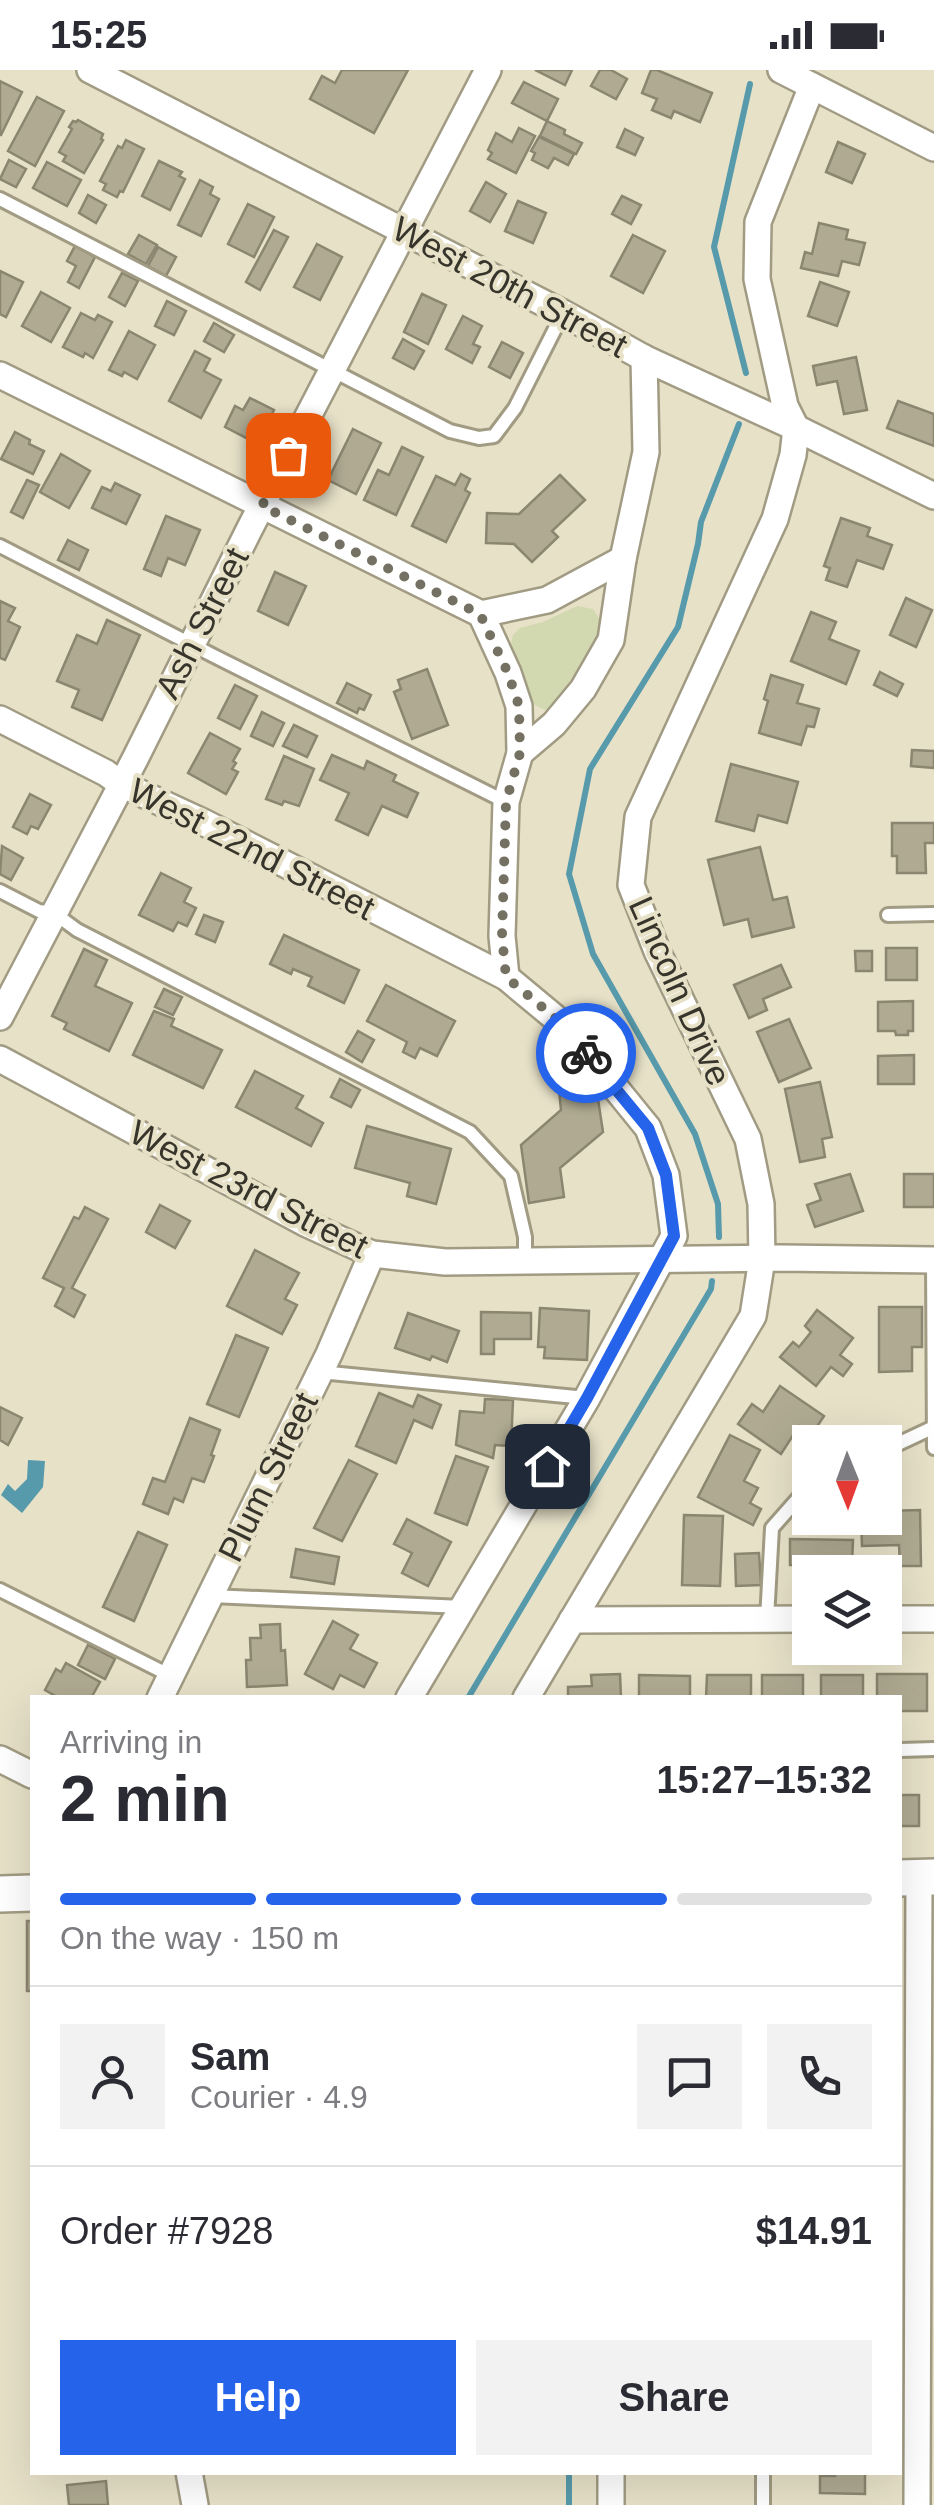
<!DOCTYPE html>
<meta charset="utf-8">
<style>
body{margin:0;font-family:Arial,sans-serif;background:#f2f2f3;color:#2b2b33;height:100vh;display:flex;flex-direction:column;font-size:38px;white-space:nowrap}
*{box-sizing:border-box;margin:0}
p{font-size:32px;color:#7c7c81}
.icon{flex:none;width:55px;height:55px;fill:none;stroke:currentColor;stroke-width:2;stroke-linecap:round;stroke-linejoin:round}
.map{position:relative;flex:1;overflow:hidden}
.details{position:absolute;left:30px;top:1625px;width:872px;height:780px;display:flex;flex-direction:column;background:#fff;border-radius:0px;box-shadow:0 10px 40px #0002}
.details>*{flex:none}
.needle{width:65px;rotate:179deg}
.controls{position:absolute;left:792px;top:1355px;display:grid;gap:20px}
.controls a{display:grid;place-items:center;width:110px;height:110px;border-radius:0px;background:#fff;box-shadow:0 10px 40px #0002;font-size:50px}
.pin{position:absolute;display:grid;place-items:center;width:85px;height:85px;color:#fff;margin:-42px;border-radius:20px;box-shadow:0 5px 15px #0006}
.courier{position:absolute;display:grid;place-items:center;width:100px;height:100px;margin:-50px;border:8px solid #2563eb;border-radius:50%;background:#fff;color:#222;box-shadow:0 2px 12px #0007}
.headline em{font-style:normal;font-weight:800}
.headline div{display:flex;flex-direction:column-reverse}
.headline{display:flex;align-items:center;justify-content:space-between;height:170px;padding:0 30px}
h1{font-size:65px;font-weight:800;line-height:75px}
.bar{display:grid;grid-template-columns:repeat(4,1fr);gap:15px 10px;align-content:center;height:120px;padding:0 30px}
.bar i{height:12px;border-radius:8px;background:#e1e1e2}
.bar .selected{background:#2563eb}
.bar p{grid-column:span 4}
.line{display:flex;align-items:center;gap:25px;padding:0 30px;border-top:2px solid #e1e1e2}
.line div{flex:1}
.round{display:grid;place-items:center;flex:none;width:105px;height:105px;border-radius:0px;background:#f2f2f3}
.action{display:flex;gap:20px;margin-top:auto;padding:20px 30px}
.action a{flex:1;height:115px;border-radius:0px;background:#2563eb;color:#fff;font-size:40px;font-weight:800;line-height:115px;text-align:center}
.action a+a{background:#f2f2f3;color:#2b2b33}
.status{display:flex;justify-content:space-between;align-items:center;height:70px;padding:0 50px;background:#fff;direction:ltr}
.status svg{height:28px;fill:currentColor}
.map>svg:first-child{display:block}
.green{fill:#d2d8b0}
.water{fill:#579aab}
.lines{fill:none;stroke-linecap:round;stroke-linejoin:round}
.stream{stroke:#579aab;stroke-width:6}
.building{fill:#b0aa92;stroke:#8b866f;stroke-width:2.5}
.lane-casing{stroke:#a19b83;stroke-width:18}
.street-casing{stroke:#a19b83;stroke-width:30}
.secondary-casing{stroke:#a19b83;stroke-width:40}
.lane{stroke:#fff;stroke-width:12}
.street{stroke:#fff;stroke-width:25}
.secondary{stroke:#fff;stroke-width:35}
.done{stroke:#757162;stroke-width:10;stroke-dasharray:0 18}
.route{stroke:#2563eb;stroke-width:12}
.labels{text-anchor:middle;stroke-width:8;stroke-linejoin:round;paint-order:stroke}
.street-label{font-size:35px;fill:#37352b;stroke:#e7e1c8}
</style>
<div class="status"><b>15:25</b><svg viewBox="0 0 49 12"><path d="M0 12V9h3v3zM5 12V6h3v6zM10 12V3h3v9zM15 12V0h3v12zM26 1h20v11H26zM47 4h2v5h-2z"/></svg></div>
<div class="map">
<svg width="934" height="2435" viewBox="0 0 934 2435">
<rect width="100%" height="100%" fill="#e7e1c8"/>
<path class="green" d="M577,536L593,539L601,551L600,566L554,635L545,640L533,634L511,575L513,565L520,558L543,552Z"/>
<path class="water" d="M28,1390L45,1391L43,1417L22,1443L1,1425L8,1414L15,1421L27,1409Z"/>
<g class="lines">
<g class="stream">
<path d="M746,303L714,177L750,14"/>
<path d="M719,1167L718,1134L695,1064L593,884L569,804L590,699L678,557L698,474L701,452L739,354"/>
<path d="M468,1628L711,1219L712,1211"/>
<path d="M569,2402V2435"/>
</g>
</g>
<g class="building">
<path d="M342,0H408L374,63L310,29L322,6L335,13Z"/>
<path d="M535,0H572L565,15Z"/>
<path d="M600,0H611L627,9L616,29L591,16Z"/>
<path d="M651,0H657L712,23L700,52L674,41L671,48L652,40L657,29L642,23Z"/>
<path d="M0,11L22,22L1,65H0Z"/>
<path d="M524,12L558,29L547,51L512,33Z"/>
<path d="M37,27L64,41L35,96L8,81Z"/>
<path d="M78,50L103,64L101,69L103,70L84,103L63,91L66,86L59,82L72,59L69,57L73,51L76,52Z"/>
<path d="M547,51L565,60L564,64L582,73L576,84L540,66Z"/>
<path d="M519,58L535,66L516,103L488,89L492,83L488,80L496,63L512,72Z"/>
<path d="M625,59L643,68L635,85L617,77Z"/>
<path d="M539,67L574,84L568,95L554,88L548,98L532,90L535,83L531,81Z"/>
<path d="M126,70L144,79L123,122L120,121L117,127L103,120L106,114L100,111L118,76L122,78Z"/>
<path d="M838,72L865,84L852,113L826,102Z"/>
<path d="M9,90L26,99L16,117L0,109Z"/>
<path d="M159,91L182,102L179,106L185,109L170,140L142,126Z"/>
<path d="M47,92L81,110L67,136L33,118Z"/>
<path d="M200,110L213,117L210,124L219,129L201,166L178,155Z"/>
<path d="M486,112L506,124L490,152L470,141Z"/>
<path d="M88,125L106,135L96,153L79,143Z"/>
<path d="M622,126L641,135L631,154L612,144Z"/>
<path d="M518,131L546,143L533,173L505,161Z"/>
<path d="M248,134L274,147L254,187L228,174Z"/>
<path d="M819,153L848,160L846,169L865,173L859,195L842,191L838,206L801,198L805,182L812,184Z"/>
<path d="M274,160L288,167L260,220L246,212Z"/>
<path d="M139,165L157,175L146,194L128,184Z"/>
<path d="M633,165L665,181L643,223L611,206Z"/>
<path d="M317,174L342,187L320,230L294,217Z"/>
<path d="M75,176L95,187L79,218L68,212L76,196L67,191Z"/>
<path d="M158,177L176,187L166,206L148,196Z"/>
<path d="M0,201L23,212L6,247L0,244Z"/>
<path d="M122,203L138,211L125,236L109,227Z"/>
<path d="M820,212L849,222L837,256L808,246Z"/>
<path d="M41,222L70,238L51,272L22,256Z"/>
<path d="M422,224L446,235L428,274L404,262Z"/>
<path d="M167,231L186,241L174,265L155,256Z"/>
<path d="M81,243L95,250L98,245L112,252L93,288L85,283L83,287L63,277Z"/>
<path d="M463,246L482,256L473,274L480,277L472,293L446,279Z"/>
<path d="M214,253L234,265L224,282L204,271Z"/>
<path d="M129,261L155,275L137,309L124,302L122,306L109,300Z"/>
<path d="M403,269L424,281L414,299L393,288Z"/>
<path d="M502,272L523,283L510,308L489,297Z"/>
<path d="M195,281L210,289L204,301L221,310L201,348L169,331Z"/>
<path d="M856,287L867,340L844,344L837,311L817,315L813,296Z"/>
<path d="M250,328L274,340L256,373L225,357L235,336L243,340Z"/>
<path d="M898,331L934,344V376L887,358Z"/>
<path d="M353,359L381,373L356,424L328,410Z"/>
<path d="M15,362L30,370L29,374L44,381L33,404L1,389Z"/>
<path d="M402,377L423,387L396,445L364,430L378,400L389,405Z"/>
<path d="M61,384L90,401L69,438L40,422Z"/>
<path d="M461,404L470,409L465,420L470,423L446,472L412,456L436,406L455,415Z"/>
<path d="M560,405L585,430L552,461L558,467L532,492L514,474L486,473L487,443L519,444Z"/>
<path d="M27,410L39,415L23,448L11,442Z"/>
<path d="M115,413L140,425L126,454L92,438L102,417L111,421Z"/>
<path d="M166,446L200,460L185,495L168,488L161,506L144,499Z"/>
<path d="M841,448L870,458L867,466L892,475L883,499L857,490L847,517L826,510L830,498L824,496Z"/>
<path d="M68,470L88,480L79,500L58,490Z"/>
<path d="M275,502L306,516L288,555L258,541Z"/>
<path d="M906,528L932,540L916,577L890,565Z"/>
<path d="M0,531L15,538L8,551L20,557L5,590L0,588Z"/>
<path d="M811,542L836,552L829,569L859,581L846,614L791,591Z"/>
<path d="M107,550L140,565L102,650L72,637L79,620L57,611L77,565L97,574Z"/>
<path d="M427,599L448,655L412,669L394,622L401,619L398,610Z"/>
<path d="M880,602L903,614L897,626L874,615Z"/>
<path d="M771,605L803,615L797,633L819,639L814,657L807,656L801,675L759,663L768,631L764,629Z"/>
<path d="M347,613L371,625L364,640L359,638L357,643L337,633Z"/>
<path d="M235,615L257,626L240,659L218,648Z"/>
<path d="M262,642L284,653L273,676L251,666Z"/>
<path d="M294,655L317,666L307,687L283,676Z"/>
<path d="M210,663L240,679L233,691L236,693L232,699L238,702L226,724L188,703Z"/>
<path d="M912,680L934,681V698L911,696Z"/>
<path d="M332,685L364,699L367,691L396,705L393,711L418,723L407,747L382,736L368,765L336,750L349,723L320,710Z"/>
<path d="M284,686L314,699L299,736L284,731L282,735L266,729Z"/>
<path d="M731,694L798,712L787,753L758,745L754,761L716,751Z"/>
<path d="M30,724L51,735L38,759L31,756L27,764L13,757Z"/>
<path d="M892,753H934V773H925L926,803H897V786H892Z"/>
<path d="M2,776L23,788L11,810L0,804Z"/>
<path d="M760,777L773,830L787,827L794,857L752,867L748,849L724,855L708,790Z"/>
<path d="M161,803L191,818L184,832L196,838L187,856L178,852L173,861L139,845Z"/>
<path d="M204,845L223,852L215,872L196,864Z"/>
<path d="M284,865L359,900L344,933L308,916L312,907L293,899L291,904L270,894Z"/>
<rect x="886" y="878" width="31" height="32"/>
<path d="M84,879L107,890L95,916L132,933L109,981L64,959L67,953L52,946Z"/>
<path d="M855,881H872V901H856Z"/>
<path d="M781,895L791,917L763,929L767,940L749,948L734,915Z"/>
<path d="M386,915L455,951L437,986L420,978L415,988L403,982L407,972L367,951Z"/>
<path d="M164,919L182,927L173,945L155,937Z"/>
<path d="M913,931V961H908V965H896L895,961H878V932Z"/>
<path d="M154,941L174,949L171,956L222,980L203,1018L133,985Z"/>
<path d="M789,949L811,998L779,1012L757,962Z"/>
<path d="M358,961L374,970L362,992L346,982Z"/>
<path d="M914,985V1014H878V986Z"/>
<path d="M255,1001L303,1026L296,1038L323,1053L311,1076L236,1037Z"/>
<path d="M340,1009L360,1020L351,1037L331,1027Z"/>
<path d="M592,1011L596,1016L603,1062L560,1098L564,1127L529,1133L521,1075L561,1040L559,1020Z"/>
<path d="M820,1012L832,1067L822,1069L825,1087L800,1092L785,1019Z"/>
<path d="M367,1056L451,1079L436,1134L407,1126L410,1113L355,1098Z"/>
<path d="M850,1104L863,1141L815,1157L807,1135L821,1130L815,1114Z"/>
<rect x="904" y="1104" width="30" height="33"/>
<path d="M160,1135L190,1151L175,1178L146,1162Z"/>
<path d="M85,1137L108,1149L72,1218L85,1225L74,1247L55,1236L64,1218L43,1208L74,1147L79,1149Z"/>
<path d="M255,1180L299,1203L285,1229L297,1235L282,1264L227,1236Z"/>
<path d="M879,1237H922V1277H912V1301L879,1302Z"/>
<path d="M540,1238L589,1241L587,1290L544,1288L545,1277H538Z"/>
<path d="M817,1240L853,1268L840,1285L852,1294L843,1306L831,1297L816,1316L780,1287L793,1272L799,1277L811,1262L805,1256Z"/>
<path d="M481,1242L531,1243V1269H494V1284H481Z"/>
<path d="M408,1243L459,1261L447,1292L432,1286L430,1290L395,1278Z"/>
<path d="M236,1265L268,1278L239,1347L207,1334Z"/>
<path d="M780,1316L824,1346L812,1364L799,1356L781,1384L738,1354L752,1334L763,1342Z"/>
<path d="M379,1323L413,1337L418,1325L441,1335L432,1358L414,1350L396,1393L356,1376Z"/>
<path d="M485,1329L513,1330L511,1376L495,1375L493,1388L456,1375L460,1341L484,1343Z"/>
<path d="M0,1337L22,1348L8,1375L0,1370Z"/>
<path d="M190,1348L220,1360L211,1385L214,1386L204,1412L192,1408L183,1432L174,1428L168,1444L143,1434L153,1408L165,1412Z"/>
<path d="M730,1365L760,1380L744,1411L758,1418L750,1433L761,1439L753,1455L698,1427Z"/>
<path d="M456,1386L488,1397L467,1455L435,1443Z"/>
<path d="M349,1390L377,1404L342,1471L314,1458Z"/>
<path d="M920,1440L921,1496H900L899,1475L862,1476L861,1448H885V1441Z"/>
<path d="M684,1445L723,1446L720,1516L682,1515Z"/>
<path d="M407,1449L451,1472L428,1516L402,1503L412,1483L394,1474Z"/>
<path d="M138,1462L167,1475L134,1551L103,1537Z"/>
<path d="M790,1469L853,1470L852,1495H790Z"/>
<path d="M296,1479L339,1487L334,1514L291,1507Z"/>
<path d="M759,1483L761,1515L736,1516L735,1484Z"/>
<path d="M333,1551L358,1565L350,1579L377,1593L364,1617L340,1605L333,1619L305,1604Z"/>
<path d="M280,1554L281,1581L285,1580L287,1615L247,1617L246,1590H251L250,1568H261L260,1555Z"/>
<path d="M88,1575L115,1589L105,1609L78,1595Z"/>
<path d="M66,1593L100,1612L91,1628H59L45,1620L56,1599L61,1602Z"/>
<path d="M620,1604L621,1628H568V1617L592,1616L591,1605Z"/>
<path d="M877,1604H927V1641H900V1628H877Z"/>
<path d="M639,1605L690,1606V1628H639Z"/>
<path d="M707,1605H751V1628H706Z"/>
<rect x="762" y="1605" width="41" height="23"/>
<rect x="821" y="1605" width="42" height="23"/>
<rect x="900" y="1725" width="19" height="31"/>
<rect x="27" y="1851" width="5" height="70"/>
<path d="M835,2402H865V2424L820,2423V2406H835Z"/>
<path d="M106,2411L108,2435H69L67,2415Z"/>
</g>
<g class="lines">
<g class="lane-casing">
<g id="lane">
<path d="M0,129L450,361L479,368L494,366L515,338L563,243"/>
<path d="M0,476L216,587L506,732"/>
<path d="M0,821L39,841L54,843L77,860L470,1062L511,1106L525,1167V1190"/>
<path d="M888,845L934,844"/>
<path d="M933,1190L934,1378"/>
<path d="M320,1302L586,1328"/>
<path d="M885,1380L934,1357"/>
<path d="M0,1520L171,1606"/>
<path d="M211,1526L463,1537"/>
<path d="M767,1549L772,1458L810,1415"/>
<path d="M900,1680L934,1679"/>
<path d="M763,2435V2402"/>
</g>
</g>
<g class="street-casing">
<g id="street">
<path d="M90,0L563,243L644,288L796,358L934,426"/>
<path d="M781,0L934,78"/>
<path d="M0,305L481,544L547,530L623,489"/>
<path d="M481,544L508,603L519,636L520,683"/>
<path d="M0,649L106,703L121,714L203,752L506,907L565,956L648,1058L666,1105L674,1166L587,1328L409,1628"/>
<path d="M506,907L502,866L506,732L520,683L554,654L583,619L611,570L623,489L646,382L644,288"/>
<path d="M0,947L135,689L250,458L488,0"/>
<path d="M0,989L307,1154L372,1184L445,1192L780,1188L934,1190"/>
<path d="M885,1549H934"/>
<path d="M572,1550L810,1549"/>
<path d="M160,1628L329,1284L372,1184"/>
<path d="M526,1628L753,1246L762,1189L761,1134L748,1069L657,881L631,815L638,747L775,449L793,385L796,358L785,336L757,209L758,152L812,16"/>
<path d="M0,1689L32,1705"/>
<path d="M189,2402L195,2435"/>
<path d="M611,2402V2435"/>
<path d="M917,2435L919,1808"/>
</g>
</g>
<g class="secondary-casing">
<g id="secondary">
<path d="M900,1808L934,1807"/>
<path d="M0,1824L32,1823"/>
</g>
</g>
<use href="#lane" class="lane"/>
<use href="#street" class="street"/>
<use href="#secondary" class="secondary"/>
</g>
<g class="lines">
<path class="done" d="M288,385L262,436L480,544L508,603L519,636L520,683L506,732L502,866L506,907L565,956L586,983"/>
<path class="route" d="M547,1396L587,1328L674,1166L666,1105L648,1058L586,983"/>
</g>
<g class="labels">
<g class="street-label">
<text transform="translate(510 217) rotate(28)" y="12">West 20th Street</text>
<text transform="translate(202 553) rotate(-63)" y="12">Ash Street</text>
<text transform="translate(252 779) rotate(27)" y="12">West 22nd Street</text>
<text transform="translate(680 921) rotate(66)" y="12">Lincoln Drive</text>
<text transform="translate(249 1119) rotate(27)" y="12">West 23rd Street</text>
<text transform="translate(268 1407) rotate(-64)" y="12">Plum Street</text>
</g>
</g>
</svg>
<div class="controls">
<a><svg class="needle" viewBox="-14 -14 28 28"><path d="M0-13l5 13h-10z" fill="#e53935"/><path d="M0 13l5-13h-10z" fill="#7c7c81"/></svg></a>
<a><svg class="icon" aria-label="layers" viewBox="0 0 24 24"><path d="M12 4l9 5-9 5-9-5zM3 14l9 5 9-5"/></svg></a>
</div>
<div class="pin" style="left:288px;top:385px;background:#ea580c"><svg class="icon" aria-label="bag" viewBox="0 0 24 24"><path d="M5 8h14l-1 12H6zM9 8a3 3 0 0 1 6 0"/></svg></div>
<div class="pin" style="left:547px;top:1396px;background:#1f2937"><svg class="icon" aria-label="home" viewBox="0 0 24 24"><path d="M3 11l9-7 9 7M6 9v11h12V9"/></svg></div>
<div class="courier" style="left:586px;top:983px"><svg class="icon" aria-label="bike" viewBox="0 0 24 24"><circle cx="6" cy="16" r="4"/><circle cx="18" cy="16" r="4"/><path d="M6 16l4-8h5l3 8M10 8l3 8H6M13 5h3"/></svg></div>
<section class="details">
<div class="headline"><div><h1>2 min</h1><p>Arriving in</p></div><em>15:27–15:32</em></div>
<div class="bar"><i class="selected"></i><i class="selected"></i><i class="selected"></i><i></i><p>On the way · 150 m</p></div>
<div class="line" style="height:180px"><a class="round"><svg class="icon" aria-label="person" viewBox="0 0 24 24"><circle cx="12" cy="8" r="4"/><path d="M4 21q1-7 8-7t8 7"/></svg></a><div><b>Sam</b><p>Courier · 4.9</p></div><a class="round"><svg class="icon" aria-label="chat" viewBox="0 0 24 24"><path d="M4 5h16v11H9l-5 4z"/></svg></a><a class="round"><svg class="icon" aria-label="phone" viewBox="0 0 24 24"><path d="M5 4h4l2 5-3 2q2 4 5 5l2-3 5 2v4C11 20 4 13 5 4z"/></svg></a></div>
<div class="line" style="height:130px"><div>Order #7928</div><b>$14.91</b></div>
<div class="action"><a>Help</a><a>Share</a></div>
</section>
</div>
